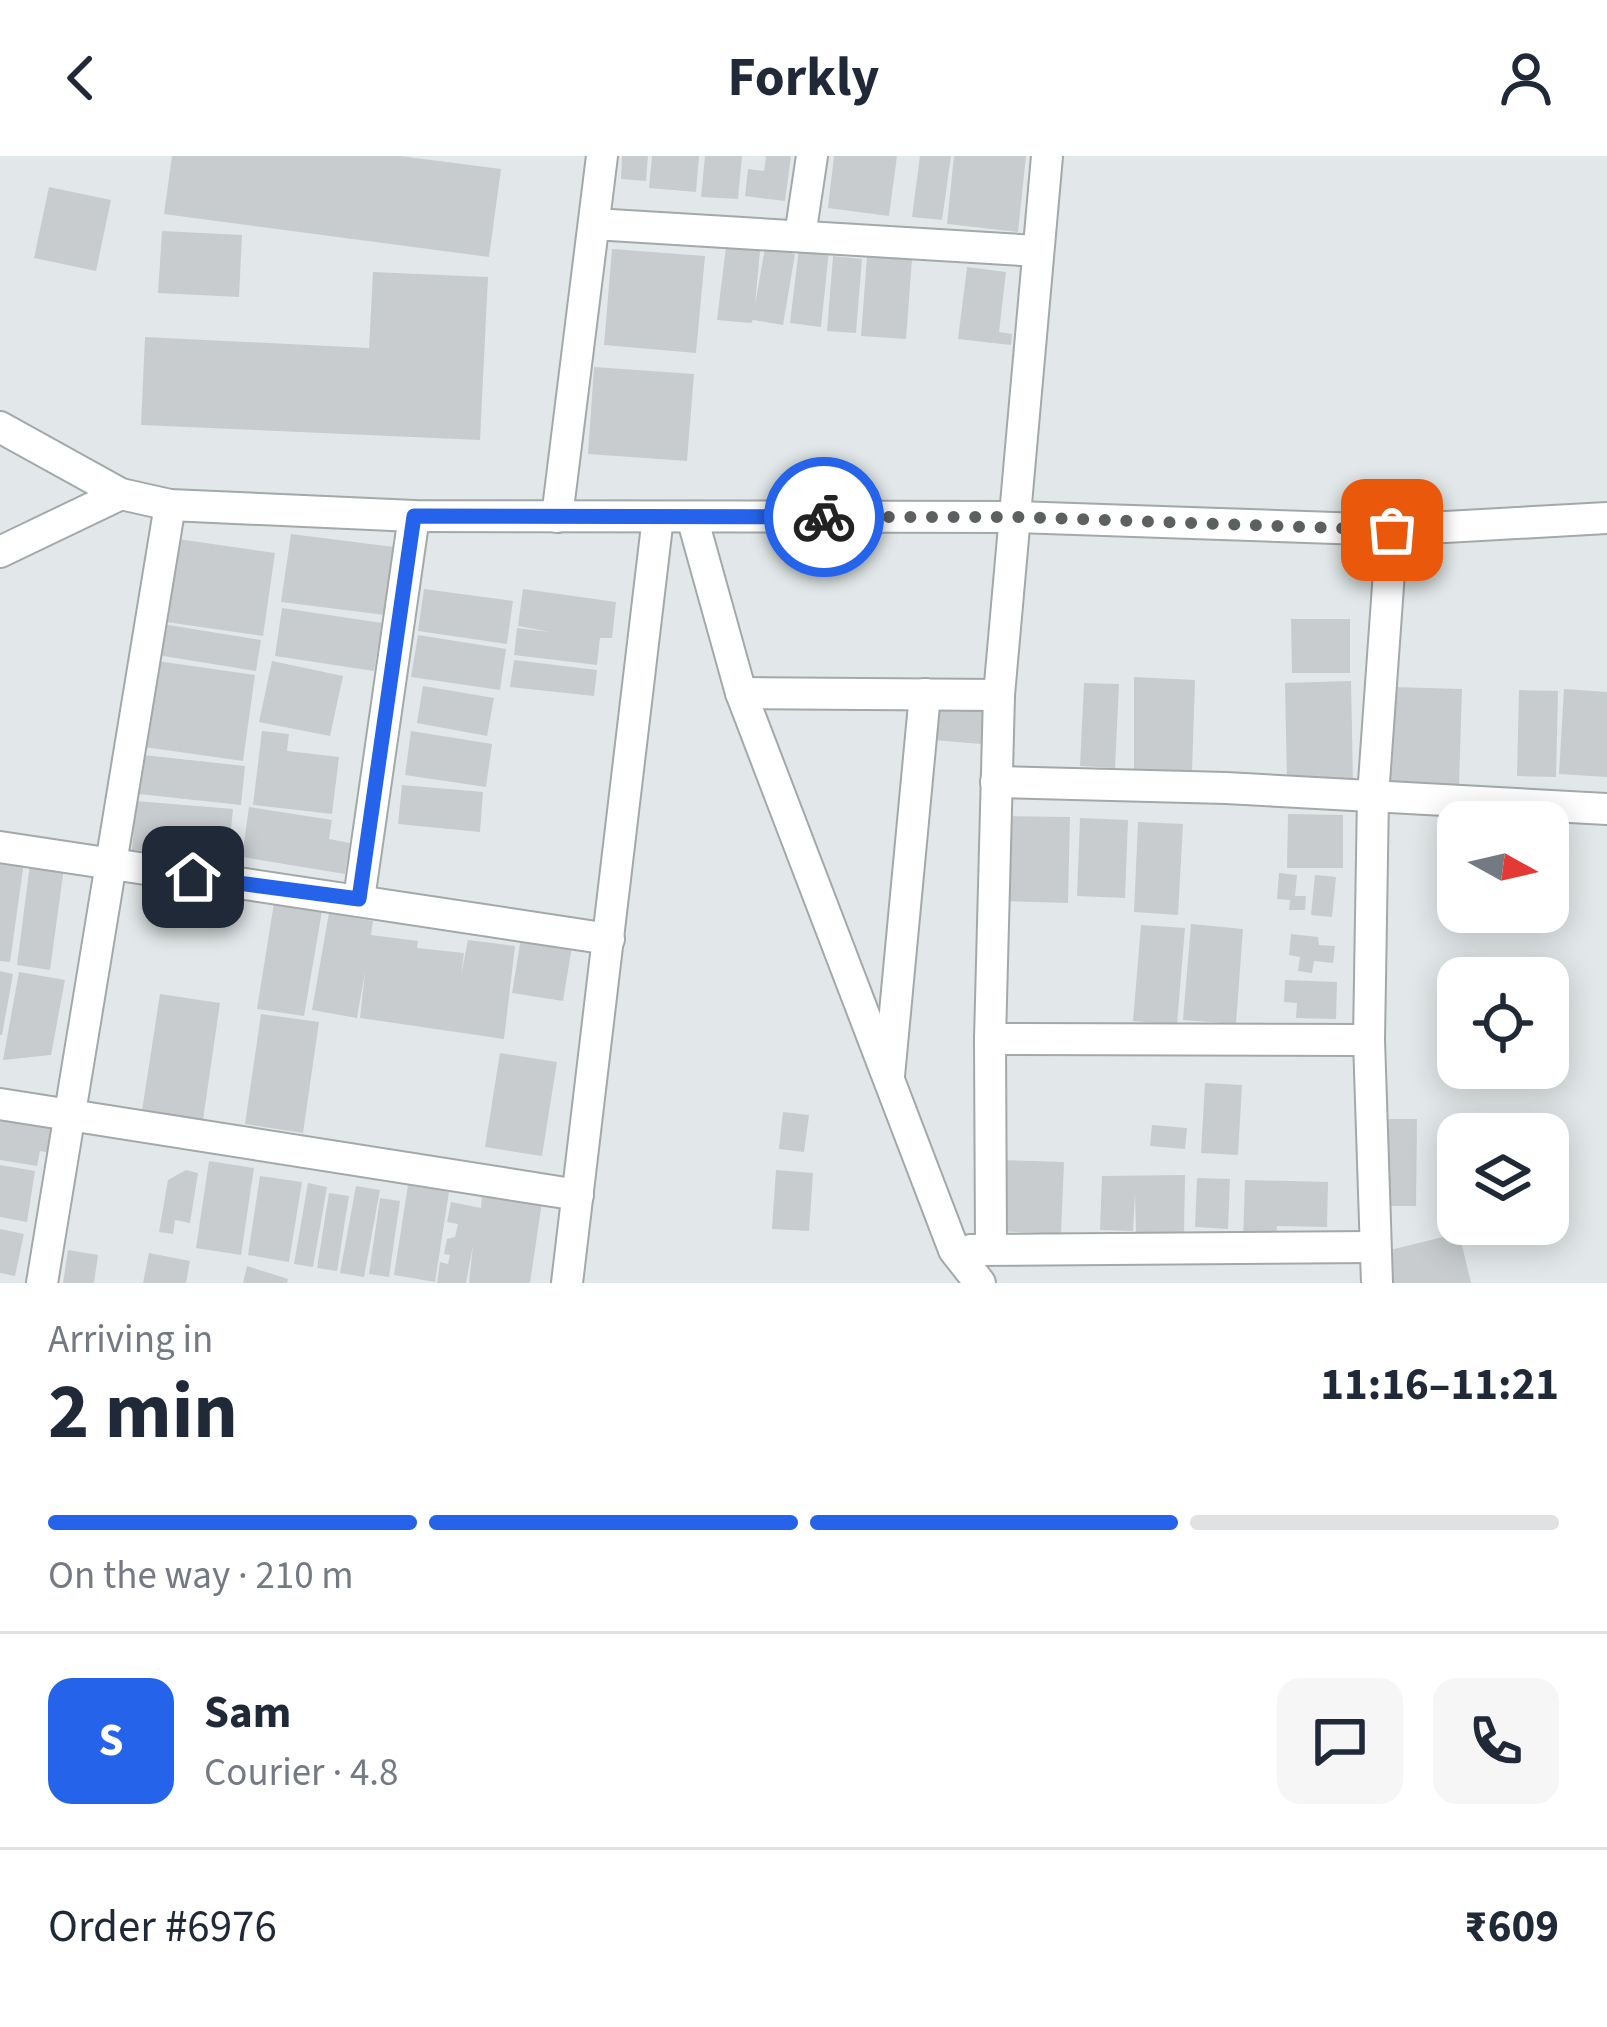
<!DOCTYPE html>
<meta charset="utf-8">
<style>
body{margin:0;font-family:"Source Sans 3",sans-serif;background:#f6f6f7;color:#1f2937;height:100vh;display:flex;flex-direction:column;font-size:45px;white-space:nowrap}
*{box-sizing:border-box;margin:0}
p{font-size:39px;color:#747a83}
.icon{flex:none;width:66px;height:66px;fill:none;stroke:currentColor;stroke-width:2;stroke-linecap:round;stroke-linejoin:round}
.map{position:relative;height:1127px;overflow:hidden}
.sheet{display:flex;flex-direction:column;background:#fff;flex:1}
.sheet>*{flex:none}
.needle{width:78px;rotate:98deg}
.fabs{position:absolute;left:1437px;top:645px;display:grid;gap:24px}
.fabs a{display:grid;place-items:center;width:132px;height:132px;border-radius:24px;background:#fff;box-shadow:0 6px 30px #0003;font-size:60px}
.pin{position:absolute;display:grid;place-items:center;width:102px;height:102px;color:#fff;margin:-51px;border-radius:24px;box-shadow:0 6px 18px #0006}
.courier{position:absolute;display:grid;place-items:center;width:120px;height:120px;margin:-60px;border:9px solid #2563eb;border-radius:50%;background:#fff;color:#222;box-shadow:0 3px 15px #0007}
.summary em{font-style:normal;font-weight:700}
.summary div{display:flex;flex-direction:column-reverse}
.summary{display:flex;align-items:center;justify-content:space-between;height:204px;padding:0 48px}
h1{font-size:78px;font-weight:700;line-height:90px}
.bar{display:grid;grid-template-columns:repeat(4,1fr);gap:18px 12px;align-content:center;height:144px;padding:0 48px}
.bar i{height:15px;border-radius:9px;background:#e0e1e3}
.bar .active{background:#2563eb}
.bar p{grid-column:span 4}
.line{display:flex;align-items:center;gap:30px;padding:0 48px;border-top:3px solid #e0e1e3}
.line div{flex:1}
.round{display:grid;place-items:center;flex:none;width:126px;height:126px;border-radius:24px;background:#f6f6f7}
header{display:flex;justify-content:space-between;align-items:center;height:156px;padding:0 48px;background:#fff;font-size:54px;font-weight:700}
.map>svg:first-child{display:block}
.building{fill:#c8cccf}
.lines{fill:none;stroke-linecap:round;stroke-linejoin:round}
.minor-casing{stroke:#a3a8a9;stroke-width:34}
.minor{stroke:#fff;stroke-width:30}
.done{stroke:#5c6060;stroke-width:12;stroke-dasharray:0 21.6}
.route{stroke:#2563eb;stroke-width:15}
</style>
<header><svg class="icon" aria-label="back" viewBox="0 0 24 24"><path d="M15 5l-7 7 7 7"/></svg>Forkly<svg class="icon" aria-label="person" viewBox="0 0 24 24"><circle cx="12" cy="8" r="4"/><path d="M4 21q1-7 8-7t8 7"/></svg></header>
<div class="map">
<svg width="1607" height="1127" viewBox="0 0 1607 1127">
<rect width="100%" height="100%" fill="#e2e8e9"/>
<g class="building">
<path d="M172,0H400L501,13L489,101L164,58Z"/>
<path d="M622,0H648L646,25L621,23Z"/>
<path d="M652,0H699L696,36L649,32Z"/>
<path d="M705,0H742L738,43L701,41Z"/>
<path d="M766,0H791L785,45L745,40L748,13L764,15Z"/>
<path d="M834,0H897L889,60L828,52Z"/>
<path d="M920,0H951L942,64L912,61Z"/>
<path d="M954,0H1026L1018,76L947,68Z"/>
<path d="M49,31L111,44L96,115L34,102Z"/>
<path d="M162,75L242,79L239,141L158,137Z"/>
<path d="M726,91L760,95L755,149L765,92L795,98L783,169L753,164L751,167L717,164Z"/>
<path d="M799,92L829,95L821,171L790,167Z"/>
<path d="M612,93L705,100L696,197L604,189Z"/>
<path d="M833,100L862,103L856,177L827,175Z"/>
<path d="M867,101L912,104L906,183L861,180Z"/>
<path d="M967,111L1006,116L999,176L1012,178L1011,189L958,183Z"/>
<path d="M373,116L488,121L480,284L141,269L145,181L369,192Z"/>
<path d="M594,211L694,218L687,305L588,298Z"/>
<path d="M291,378L394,391L385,459L281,446Z"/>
<path d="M171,382L275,397L263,480L159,465Z"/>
<path d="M424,433L513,445L507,488L418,475Z"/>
<path d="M523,433L616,446L612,482H600L597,509L514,499L517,472L551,476L518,470Z"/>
<path d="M282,452L382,467L374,515L275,500Z"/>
<path d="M1291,463H1350V517H1292Z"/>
<path d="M162,468L261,484L256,515L157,499Z"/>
<path d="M418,479L506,493L500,534L411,521Z"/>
<path d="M514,504L597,514L594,540L510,531Z"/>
<path d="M157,505L255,519L243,605L144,591Z"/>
<path d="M272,505L343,520L330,580L259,566Z"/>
<path d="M1134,521L1195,524L1192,616H1134Z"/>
<path d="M1351,525L1353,626L1287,628L1285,527Z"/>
<path d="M1084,527L1119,528L1115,612L1080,610Z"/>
<path d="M423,530L494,542L487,580L417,567Z"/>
<path d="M1393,531L1462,533L1459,629L1390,627Z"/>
<path d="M1564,533L1607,536V621L1559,618Z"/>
<path d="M1519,534L1558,535L1556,621L1517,620Z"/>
<path d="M936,547L984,551L981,588L933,584Z"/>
<path d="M262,575L289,578L287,595L339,601L332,658L253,649Z"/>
<path d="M411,575L492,588L486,631L405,619Z"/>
<path d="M143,599L245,610L241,649L139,638Z"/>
<path d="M402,629L483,636L480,676L398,668Z"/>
<path d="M136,645L233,653L228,702L132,694Z"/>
<path d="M249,651L332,664L329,683L350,687L345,718L242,701Z"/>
<path d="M1288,658L1343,659V712H1287Z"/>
<path d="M1001,660L1070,661L1068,747L1001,745Z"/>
<path d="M1080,662L1128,664L1125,742L1077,740Z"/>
<path d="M1138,666L1183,668L1178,759L1134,756Z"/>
<path d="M0,703L24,706L10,806L0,805Z"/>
<path d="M30,708L64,712L50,814L17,809Z"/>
<path d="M1279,717L1297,719L1295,740H1306L1305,754H1289L1290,744L1277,743Z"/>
<path d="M1315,719L1336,721L1332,761L1311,759Z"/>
<path d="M274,747L322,755L304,860L257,853Z"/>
<path d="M329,757L373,765L371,779L418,785L417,792L464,797L461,819L468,784L515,790L504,883L360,862L365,816L357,862L312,854Z"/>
<path d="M1191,768L1243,773L1236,868L1183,864Z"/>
<path d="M1141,769L1185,772L1177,869L1133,865Z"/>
<path d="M1291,778L1318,781L1319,789L1335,790L1333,807L1314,805L1312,817L1298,815L1300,801L1289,799Z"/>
<path d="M521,782L572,790L563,845L512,837Z"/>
<path d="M0,815L13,818L2,879H0Z"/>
<path d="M19,816L65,824L51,899L3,904Z"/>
<path d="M1285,824L1337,826L1336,863L1296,862L1297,847L1284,846Z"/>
<path d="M160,838L220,847L203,964L142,955Z"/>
<path d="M261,858L319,866L303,977L245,968Z"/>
<path d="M500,897L557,906L542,1000L485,991Z"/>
<path d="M1205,927L1242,929L1238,999L1201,997Z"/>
<path d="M783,956L809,959L804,996L779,993Z"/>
<path d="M1450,959L1479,960L1478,978H1458V1015L1448,1014Z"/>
<path d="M0,961L61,971L56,998L40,995L37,1010L0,1004Z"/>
<path d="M1385,963H1417L1416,1050H1385Z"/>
<path d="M1152,969L1187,972L1185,993L1150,990Z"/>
<path d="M999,1004L1064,1006L1061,1078L995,1075Z"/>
<path d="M209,1005L254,1012L241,1099L196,1092Z"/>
<path d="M0,1009L35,1015L27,1066L0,1061Z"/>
<path d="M186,1014L198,1017L190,1067L175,1064L173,1078L159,1076L168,1024Z"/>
<path d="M776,1014L813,1017L809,1075L772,1073Z"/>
<path d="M1185,1019L1184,1078L1136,1077L1135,1037L1133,1075L1100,1074L1102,1020Z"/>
<path d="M260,1020L302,1026L289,1106L248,1099Z"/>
<path d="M1197,1022L1230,1023L1228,1073L1195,1071Z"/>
<path d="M1245,1024L1328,1026L1327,1071L1277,1070L1276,1084H1243Z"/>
<path d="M308,1027L327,1031L313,1111L294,1108Z"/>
<path d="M408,1029L449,1036L435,1126L394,1119Z"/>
<path d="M356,1030L380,1034L364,1121L340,1117Z"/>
<path d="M329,1037L349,1040L337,1115L317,1112Z"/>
<path d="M482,1038L542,1046L530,1127H469L473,1089L466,1127H437L440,1106L448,1108L450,1099L444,1098L447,1083L455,1081L458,1068L447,1066L451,1046L481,1052Z"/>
<path d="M380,1042L400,1045L389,1121L369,1118Z"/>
<path d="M0,1073L24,1078L15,1120L0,1117Z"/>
<path d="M1459,1077L1471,1127H1393L1386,1095Z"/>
<path d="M68,1094L98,1099L94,1127H63Z"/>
<path d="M149,1097L190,1105L186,1127H143Z"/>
<path d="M247,1110L288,1123L287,1127H243Z"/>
</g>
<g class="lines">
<g class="minor-casing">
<g id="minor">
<path d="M594,68L1037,95"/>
<path d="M800,80L812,0"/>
<path d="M0,271L121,338L170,349L414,360L1016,361L1392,374L1607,362"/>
<path d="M557,361L602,0"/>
<path d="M692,361L741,537L954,1094L980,1127"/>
<path d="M0,396L121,338"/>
<path d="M741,537L999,539"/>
<path d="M996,626L1226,632L1607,653"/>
<path d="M0,691L609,783"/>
<path d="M359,743L414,360"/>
<path d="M990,883L1369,884"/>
<path d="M889,920L925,538"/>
<path d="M0,948L578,1039"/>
<path d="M991,1093L990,883L999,539L1047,0"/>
<path d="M971,1094L1373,1091"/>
<path d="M42,1127L170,349"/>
<path d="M567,1127L658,361"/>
<path d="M1377,1127L1369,884L1373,640L1392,374"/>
</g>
</g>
<use href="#minor" class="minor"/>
</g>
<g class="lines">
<path class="done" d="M824,361H1016L1392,374"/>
<path class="route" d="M193,721L359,743L414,360L824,361"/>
</g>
</svg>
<div class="fabs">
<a><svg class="needle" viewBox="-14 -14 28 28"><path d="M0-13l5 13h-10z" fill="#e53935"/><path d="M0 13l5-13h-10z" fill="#747a83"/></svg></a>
<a><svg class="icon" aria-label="locate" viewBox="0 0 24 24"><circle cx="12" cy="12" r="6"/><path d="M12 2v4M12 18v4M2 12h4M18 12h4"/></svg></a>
<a><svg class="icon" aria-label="layers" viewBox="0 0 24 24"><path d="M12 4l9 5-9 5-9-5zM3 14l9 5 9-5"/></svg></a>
</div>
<div class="pin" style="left:1392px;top:374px;background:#ea580c"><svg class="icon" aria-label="bag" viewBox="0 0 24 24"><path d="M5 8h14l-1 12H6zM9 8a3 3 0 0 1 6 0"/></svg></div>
<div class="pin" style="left:193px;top:721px;background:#1f2937"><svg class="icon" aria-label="home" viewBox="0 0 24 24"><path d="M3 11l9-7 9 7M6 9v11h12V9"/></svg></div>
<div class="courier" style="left:824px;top:361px"><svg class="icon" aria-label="bike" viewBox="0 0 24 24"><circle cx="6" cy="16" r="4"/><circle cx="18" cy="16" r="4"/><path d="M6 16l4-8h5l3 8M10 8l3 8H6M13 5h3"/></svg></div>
</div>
<section class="sheet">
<div class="summary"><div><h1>2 min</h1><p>Arriving in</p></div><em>11:16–11:21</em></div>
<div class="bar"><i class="active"></i><i class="active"></i><i class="active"></i><i></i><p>On the way · 210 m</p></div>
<div class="line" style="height:216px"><b class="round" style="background:#2563eb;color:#fff">S</b><div><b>Sam</b><p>Courier · 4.8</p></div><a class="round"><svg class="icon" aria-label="chat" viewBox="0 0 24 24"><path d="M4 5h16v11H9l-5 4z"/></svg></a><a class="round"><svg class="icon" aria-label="phone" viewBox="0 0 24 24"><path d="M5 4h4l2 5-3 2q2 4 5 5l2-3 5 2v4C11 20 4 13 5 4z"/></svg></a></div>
<div class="line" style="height:156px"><div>Order #6976</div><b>₹609</b></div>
</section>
